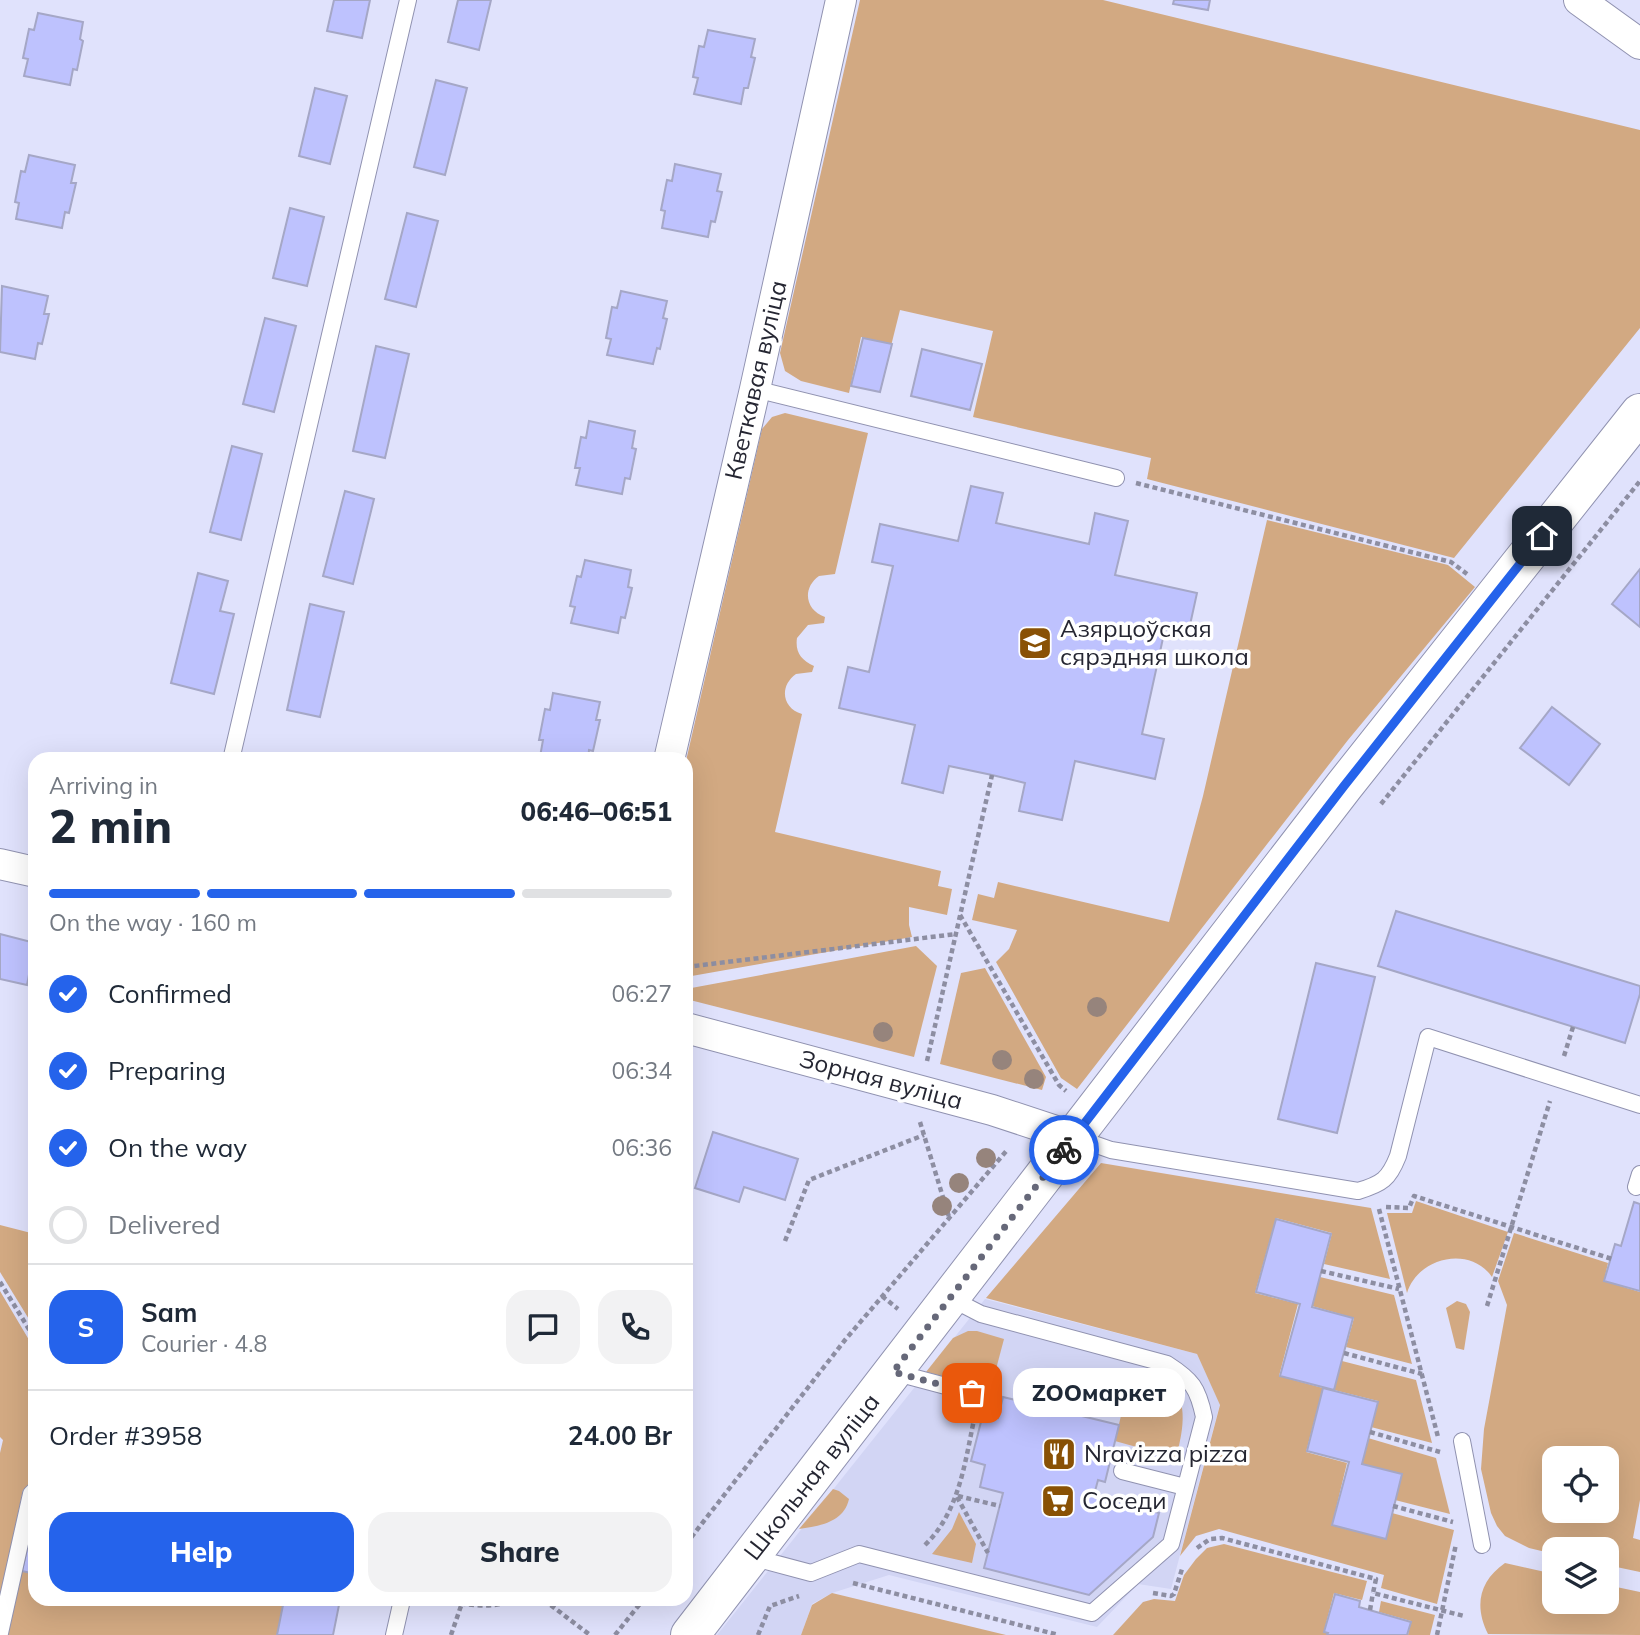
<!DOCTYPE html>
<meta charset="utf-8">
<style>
body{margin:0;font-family:Mulish,sans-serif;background:#f2f2f3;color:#1f2937;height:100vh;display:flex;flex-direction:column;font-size:26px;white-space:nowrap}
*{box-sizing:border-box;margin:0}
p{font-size:23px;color:#747a83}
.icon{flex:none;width:38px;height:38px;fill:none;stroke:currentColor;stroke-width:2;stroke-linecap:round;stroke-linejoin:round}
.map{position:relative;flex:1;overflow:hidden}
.side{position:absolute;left:28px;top:752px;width:665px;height:854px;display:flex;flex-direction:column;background:#fff;border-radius:21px;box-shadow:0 7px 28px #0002}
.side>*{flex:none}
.buttons{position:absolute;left:1542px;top:1446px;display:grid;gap:14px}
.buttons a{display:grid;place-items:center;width:77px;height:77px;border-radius:14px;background:#fff;box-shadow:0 7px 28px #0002;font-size:35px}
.pin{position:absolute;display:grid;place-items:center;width:60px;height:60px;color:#fff;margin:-30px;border-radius:14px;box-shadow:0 4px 10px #0006}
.courier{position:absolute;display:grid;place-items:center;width:70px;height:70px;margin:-35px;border:5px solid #2563eb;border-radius:50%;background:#fff;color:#222;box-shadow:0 2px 9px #0007}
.bubble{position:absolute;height:49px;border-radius:21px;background:#fff;box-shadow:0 7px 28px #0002;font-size:23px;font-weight:800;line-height:49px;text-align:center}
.overview em{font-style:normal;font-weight:800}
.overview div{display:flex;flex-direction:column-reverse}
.overview{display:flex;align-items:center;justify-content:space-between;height:119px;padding:0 21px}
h1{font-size:46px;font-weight:800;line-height:52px}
.bar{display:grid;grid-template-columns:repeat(4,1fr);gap:10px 7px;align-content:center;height:84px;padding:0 21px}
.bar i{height:9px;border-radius:5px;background:#e0e1e3}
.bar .current{background:#2563eb}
.bar p{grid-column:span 4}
.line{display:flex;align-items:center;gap:18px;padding:0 21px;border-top:2px solid #e0e1e3}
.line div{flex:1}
.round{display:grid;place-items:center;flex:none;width:74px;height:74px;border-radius:21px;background:#f2f2f3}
ol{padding:0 21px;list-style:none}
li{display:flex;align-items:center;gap:21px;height:77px}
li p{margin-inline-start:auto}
li .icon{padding:7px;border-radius:50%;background:#2563eb;color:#fff;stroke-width:4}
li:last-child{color:#747a83}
li i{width:38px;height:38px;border:4px solid #e0e1e3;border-radius:50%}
.button{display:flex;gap:14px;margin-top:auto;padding:14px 21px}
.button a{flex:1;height:80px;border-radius:21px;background:#2563eb;color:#fff;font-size:28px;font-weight:800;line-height:80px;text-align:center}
.button a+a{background:#f2f2f3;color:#1f2937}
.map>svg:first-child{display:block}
.built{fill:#d2d5f4}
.green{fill:#d2a982;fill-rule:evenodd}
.building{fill:#bec2fe;stroke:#a5a7c6;stroke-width:2}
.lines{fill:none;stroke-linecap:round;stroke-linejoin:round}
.service-casing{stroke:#9092b0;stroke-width:18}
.minor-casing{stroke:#9092b0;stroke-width:32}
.tertiary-casing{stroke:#9092b0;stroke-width:40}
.path{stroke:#8d8ea2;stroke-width:4.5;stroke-dasharray:5 3.5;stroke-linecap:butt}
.service{stroke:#fff;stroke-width:16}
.minor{stroke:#fff;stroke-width:30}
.tertiary{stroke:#fff;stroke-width:38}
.tree{fill:#96847c}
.done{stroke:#666879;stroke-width:7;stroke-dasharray:0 12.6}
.route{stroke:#2563eb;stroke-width:9}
.labels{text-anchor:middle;stroke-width:7;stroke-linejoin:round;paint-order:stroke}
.street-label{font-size:24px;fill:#252632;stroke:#fff}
.poi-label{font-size:24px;fill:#252632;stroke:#fff;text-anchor:start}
</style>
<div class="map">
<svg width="1640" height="1635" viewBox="0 0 1640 1635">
<rect width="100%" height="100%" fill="#e0e2fc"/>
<path class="built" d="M985,1299L1197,1354L1220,1404L1171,1589L1138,1584L1097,1627L889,1575L832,1593L812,1604L801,1635H717Z"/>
<g class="green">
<path d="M860,0H1103L1640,130V328L1454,558L1147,479L1151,458L973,417L993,331L900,310L891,346L861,337L849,393L801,381L785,371L780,353Z"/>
<path d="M785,413L868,433L835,574L819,576C802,588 805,610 825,617L824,623L808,625L797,638C795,652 801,660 814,666L812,672L796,674C779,686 782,708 802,714L775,832L941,871L938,886L952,889L947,915L909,907V925L912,937L686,977V761L762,429L772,417Z"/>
<path d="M1267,520L1448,565L1475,587L1348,740L1077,1089L1061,1078L996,962L1009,949L1017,930L972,920L978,894L994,898L998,882L1169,922L1203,796Z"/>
<path d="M916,946L937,966L914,1057L686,999V989Z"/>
<path d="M985,968L1046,1077L1042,1090L940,1064L961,973Z"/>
<path d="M1101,1163L1371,1208L1390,1279L1324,1264L1332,1233L1276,1218L1255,1293L1298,1304L1279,1376L1323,1388L1306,1452L1347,1463L1332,1525L1386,1539L1392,1513L1454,1530L1437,1604L1381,1588L1384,1575L1219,1529L1196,1536L1180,1556L1220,1405L1197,1354L986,1298Z"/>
<path d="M1416,1201L1508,1232L1492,1277C1470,1245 1418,1257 1407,1293L1387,1213H1412Z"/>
<path d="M0,1225L35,1234V1329L0,1272Z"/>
<path d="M1514,1233L1608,1263L1604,1281L1640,1292V1500L1633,1538L1640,1540V1572L1607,1565L1606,1549H1554V1554L1529,1548L1505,1536L1497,1526L1491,1513L1481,1469L1484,1429L1507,1305L1498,1281ZM1554,1458H1606V1510H1554Z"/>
<path d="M1320,1277L1394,1295L1412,1364L1346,1347L1354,1318L1312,1306Z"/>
<path d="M0,1291L35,1350V1478L23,1490L0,1598V1453L3,1440L0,1437Z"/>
<path d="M1457,1301L1466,1304L1470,1312L1464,1350L1456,1348L1446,1308Z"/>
<path d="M968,1331H977L1004,1339L991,1388L926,1372L953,1338Z"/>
<path d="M1342,1361L1416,1380L1432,1443L1371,1427L1378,1401L1334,1390Z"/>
<path d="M1132,1369C1141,1372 1151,1374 1160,1377C1192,1393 1183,1431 1176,1458L1115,1441Z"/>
<path d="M1368,1438L1436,1458L1450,1514L1395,1500L1362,1464Z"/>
<path d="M833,1489L839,1491L849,1499C844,1522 820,1526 799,1529Z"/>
<path d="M959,1512L976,1544L972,1563L932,1554L952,1529Z"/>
<path d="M1224,1544L1367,1581L1362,1600L1334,1593L1324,1631L1327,1633V1635H1113L1143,1602L1154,1599L1175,1601L1184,1575L1196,1559L1207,1548Z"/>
<path d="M1505,1563L1554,1574V1601H1606L1607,1585L1640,1592V1635L1488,1634C1474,1606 1479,1581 1505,1563Z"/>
<path d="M22,1571L35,1574V1600H284L277,1635H8Z"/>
<path d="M832,1593L1006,1635H801L812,1605Z"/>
<path d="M1381,1601L1435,1615L1430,1635H1408L1411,1621L1379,1612Z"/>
</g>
<g class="building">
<path d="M334,0H370L362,38L327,31Z"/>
<path d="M458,0H491L479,50L448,42Z"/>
<path d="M1174,0H1210L1208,10L1173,4Z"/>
<path d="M38,13L83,22L80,39L83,41L77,70L73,69L70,85L24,76L28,59L23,58L29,29L34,30Z"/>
<path d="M708,30L755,39L751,57L755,58L748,88H744L741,104L694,94L698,78L693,77L699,46L704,47Z"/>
<path d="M436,80L467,88L445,175L414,167Z"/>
<path d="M315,88L347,96L330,164L299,156Z"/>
<path d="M29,155L75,165L71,183H76L69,213L65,212L62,228L16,219L19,203L15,202L21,171L25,172Z"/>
<path d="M675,164L721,174L717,191L722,192L715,222L711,221L708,237L662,228L665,211L661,210L667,180L672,181Z"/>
<path d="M290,208L324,217L307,286L273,278Z"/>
<path d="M407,213L438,221L416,307L385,299Z"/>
<path d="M2,286L48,296L44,314H49L42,344L38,343L35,359L0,352Z"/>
<path d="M621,291L667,301L663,318L667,319L660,349L657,348L653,364L607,355L611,339L606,338L612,307L617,308Z"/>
<path d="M265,318L296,326L274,412L243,404Z"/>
<path d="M863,338L892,344L880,392L851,386Z"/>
<path d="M376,346L409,354L385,458L353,451Z"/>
<path d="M922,349L982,364L970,410L911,396Z"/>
<path d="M589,421L635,431L632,448L636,449L630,479L625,478L622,494L576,485L580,468H575L581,437L586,438Z"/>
<path d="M232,446L262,454L241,540L210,532Z"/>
<path d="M971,486L1003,493L996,523L1089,544L1095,513L1128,521L1115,575L1197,593L1188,634L1165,629L1142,734L1164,739L1155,779L1075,761L1062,820L1019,811L1025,783L992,775L949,766L943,793L902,783L915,725L839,708L848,667L869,672L893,566L872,562L880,524L958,541Z"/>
<path d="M345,491L374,499L353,584L323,576Z"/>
<path d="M585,560L631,570L628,587L632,588L625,618L621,617L618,633L571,623L575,607L570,606L577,576L581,577Z"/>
<path d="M1640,569V627L1612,604Z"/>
<path d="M198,573L228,581L220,611L234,614L214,694L171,683Z"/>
<path d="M310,604L344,612L320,717L287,710Z"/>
<path d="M553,693L600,702L596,720H600L593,751L589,750L588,760H553L540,757L543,740H539L545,709L550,710Z"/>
<path d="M1552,707L1600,744L1569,785L1520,748Z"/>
<path d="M1396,911L1640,986V994L1625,1043L1378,966Z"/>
<path d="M0,934L35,943L27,985L0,979Z"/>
<path d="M1316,963L1375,977L1337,1133L1278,1119Z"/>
<path d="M713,1132L798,1159L785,1200L744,1187L739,1202L695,1188Z"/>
<path d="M1634,1202L1640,1204V1291L1604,1281L1615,1244L1621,1246Z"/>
<path d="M1276,1219L1331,1234L1312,1307L1353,1318L1334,1390L1280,1376L1300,1304L1256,1292Z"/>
<path d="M1323,1388L1378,1402L1362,1464L1402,1474L1386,1539L1332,1525L1349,1462L1307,1451Z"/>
<path d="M1003,1397L1119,1425L1105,1482L1098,1480L1094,1495L1159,1513L1153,1537L1089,1595L984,1568L1003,1493L980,1487L985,1465L971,1461L983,1414L998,1418Z"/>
<path d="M35,1514V1574L22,1571Z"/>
<path d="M1335,1594L1360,1601L1359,1607L1411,1622L1407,1635H1327L1328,1633L1324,1632Z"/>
<path d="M284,1600H340L333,1635H277Z"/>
</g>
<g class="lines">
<g class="service-casing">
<g id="service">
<path d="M755,389L1116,478"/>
<path d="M231,760L408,0"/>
<path d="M1074,1137L1111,1150L1358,1191C1382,1184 1389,1179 1398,1156L1428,1037L1640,1105"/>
<path d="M1636,1187L1640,1174"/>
<path d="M893,1372L972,1393"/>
<path d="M1462,1441L1482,1545"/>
<path d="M1122,1471L1185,1487"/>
<path d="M751,1557L811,1573L859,1554L1092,1613L1171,1544L1204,1417C1198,1388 1192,1380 1167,1364L981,1314L950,1298"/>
<path d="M0,1633L31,1494L35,1490"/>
<path d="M394,1635L402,1600"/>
</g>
</g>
<g class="minor-casing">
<g id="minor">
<path d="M1579,0L1640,44"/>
<path d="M669,760L755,389L841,0"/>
<path d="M0,864L35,872"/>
<path d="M686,1028L992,1110L1074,1137"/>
</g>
</g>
<g class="tertiary-casing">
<path id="tertiary" d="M690,1635L1344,786L1640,413"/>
</g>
<g class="path">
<path d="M1136,483L1451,562L1467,574"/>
<path d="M1381,804L1640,481"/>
<path d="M960,915L1059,1085L1066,1091"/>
<path d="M686,967L956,934"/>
<path d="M1564,1056L1573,1027"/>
<path d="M927,1061L992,775"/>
<path d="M920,1122L949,1217"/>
<path d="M1386,1207L1409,1208L1414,1196L1612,1259"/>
<path d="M1379,1209L1438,1437"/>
<path d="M785,1241L809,1180L924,1135"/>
<path d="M1321,1271L1399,1289"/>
<path d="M0,1282L35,1339"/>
<path d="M882,1296L898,1309"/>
<path d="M1487,1306L1550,1101"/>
<path d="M1344,1353L1422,1374"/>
<path d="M1370,1432L1440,1452"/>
<path d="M958,1496L1000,1506"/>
<path d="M957,1497L988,1553"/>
<path d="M1393,1506L1453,1522"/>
<path d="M686,1544L845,1340L1008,1149"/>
<path d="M925,1545C960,1511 965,1461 975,1415"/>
<path d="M1197,1548L1210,1539L1222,1538L1376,1579L1373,1593L1464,1616"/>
<path d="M853,1583L1059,1635"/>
<path d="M1153,1593L1171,1596L1174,1594L1182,1569"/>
<path d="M444,1600C463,1604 494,1610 510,1600"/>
<path d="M544,1600L590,1635"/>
<path d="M1370,1610L1373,1593"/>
<path d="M451,1635L463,1600"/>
<path d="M615,1635L643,1600"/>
<path d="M758,1635L770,1606L799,1596"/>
<path d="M1437,1635L1456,1544"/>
</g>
<use href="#service" class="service"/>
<use href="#minor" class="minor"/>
<use href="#tertiary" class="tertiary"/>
</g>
<g class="tree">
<circle cx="1097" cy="1007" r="10"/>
<circle cx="883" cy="1032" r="10"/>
<circle cx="1002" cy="1060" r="10"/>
<circle cx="1034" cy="1079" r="10"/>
<circle cx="986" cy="1158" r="10"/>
<circle cx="959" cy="1183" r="10"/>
<circle cx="942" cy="1206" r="10"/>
</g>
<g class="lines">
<path class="done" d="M972,1393L893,1372L1064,1150"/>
<path class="route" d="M1064,1150L1344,786L1542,536"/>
</g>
<defs>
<g id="school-square" transform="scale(1.75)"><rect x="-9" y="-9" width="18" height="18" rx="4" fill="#895105" stroke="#fff"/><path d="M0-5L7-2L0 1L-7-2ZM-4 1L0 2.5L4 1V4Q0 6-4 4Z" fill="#fff"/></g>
<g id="restaurant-square" transform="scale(1.75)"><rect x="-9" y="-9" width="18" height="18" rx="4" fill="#895105" stroke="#fff"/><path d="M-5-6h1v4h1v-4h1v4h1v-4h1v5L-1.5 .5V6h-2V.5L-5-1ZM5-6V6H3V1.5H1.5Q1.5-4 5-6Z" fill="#fff"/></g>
<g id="supermarket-square" transform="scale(1.75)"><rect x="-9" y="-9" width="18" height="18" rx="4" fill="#895105" stroke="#fff"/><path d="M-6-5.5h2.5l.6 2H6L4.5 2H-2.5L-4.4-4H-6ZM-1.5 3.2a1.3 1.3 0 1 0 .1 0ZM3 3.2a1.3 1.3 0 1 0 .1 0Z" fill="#fff"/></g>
</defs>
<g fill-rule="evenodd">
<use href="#school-square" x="1035" y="643"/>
<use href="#restaurant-square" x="1059" y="1454"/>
<use href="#supermarket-square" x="1058" y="1501"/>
</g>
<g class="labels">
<g class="street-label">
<text transform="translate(756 380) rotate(-77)" y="8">Кветкавая вуліца</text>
<text transform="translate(881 1080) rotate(15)" y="8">Зорная вуліца</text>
<text transform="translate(812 1477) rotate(-52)" y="8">Школьная вуліца</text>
</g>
<g class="poi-label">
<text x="1060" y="637">Азярцоўская<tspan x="1060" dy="28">сярэдняя школа</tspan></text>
<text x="1084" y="1462">Nravizza pizza</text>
<text x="1082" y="1509">Соседи</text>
</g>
</g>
</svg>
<div class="buttons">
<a><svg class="icon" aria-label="locate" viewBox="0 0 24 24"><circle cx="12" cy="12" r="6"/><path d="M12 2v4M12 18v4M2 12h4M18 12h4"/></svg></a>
<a><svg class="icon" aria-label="layers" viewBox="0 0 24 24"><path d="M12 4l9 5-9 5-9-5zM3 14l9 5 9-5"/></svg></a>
</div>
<div class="pin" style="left:972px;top:1393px;background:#ea580c"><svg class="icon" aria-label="bag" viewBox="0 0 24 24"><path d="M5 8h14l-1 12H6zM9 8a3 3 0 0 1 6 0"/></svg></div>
<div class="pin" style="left:1542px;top:536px;background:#1f2937"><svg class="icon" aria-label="home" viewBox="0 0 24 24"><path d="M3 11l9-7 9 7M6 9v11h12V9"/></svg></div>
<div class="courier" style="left:1064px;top:1150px"><svg class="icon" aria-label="bike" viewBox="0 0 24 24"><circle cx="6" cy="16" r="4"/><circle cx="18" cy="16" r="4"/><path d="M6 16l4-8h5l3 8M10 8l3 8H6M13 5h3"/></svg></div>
<div class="bubble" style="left:1013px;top:1368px;width:172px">ZOOмаркет</div>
<section class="side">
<div class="overview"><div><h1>2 min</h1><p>Arriving in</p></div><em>06:46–06:51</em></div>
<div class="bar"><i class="current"></i><i class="current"></i><i class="current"></i><i></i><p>On the way · 160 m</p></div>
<ol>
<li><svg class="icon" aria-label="check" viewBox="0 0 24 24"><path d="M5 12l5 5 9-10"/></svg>Confirmed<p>06:27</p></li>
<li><svg class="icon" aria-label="check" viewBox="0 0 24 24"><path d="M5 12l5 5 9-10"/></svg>Preparing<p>06:34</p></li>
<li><svg class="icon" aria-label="check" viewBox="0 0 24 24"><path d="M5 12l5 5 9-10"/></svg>On the way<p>06:36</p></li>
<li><i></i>Delivered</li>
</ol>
<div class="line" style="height:126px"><b class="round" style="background:#2563eb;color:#fff">S</b><div><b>Sam</b><p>Courier · 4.8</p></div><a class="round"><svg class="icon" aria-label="chat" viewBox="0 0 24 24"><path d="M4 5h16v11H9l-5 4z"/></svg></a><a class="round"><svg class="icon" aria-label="phone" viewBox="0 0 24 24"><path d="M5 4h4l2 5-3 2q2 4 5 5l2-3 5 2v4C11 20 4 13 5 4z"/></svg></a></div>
<div class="line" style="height:91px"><div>Order #3958</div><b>24.00 Br</b></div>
<div class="button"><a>Help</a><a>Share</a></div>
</section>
</div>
